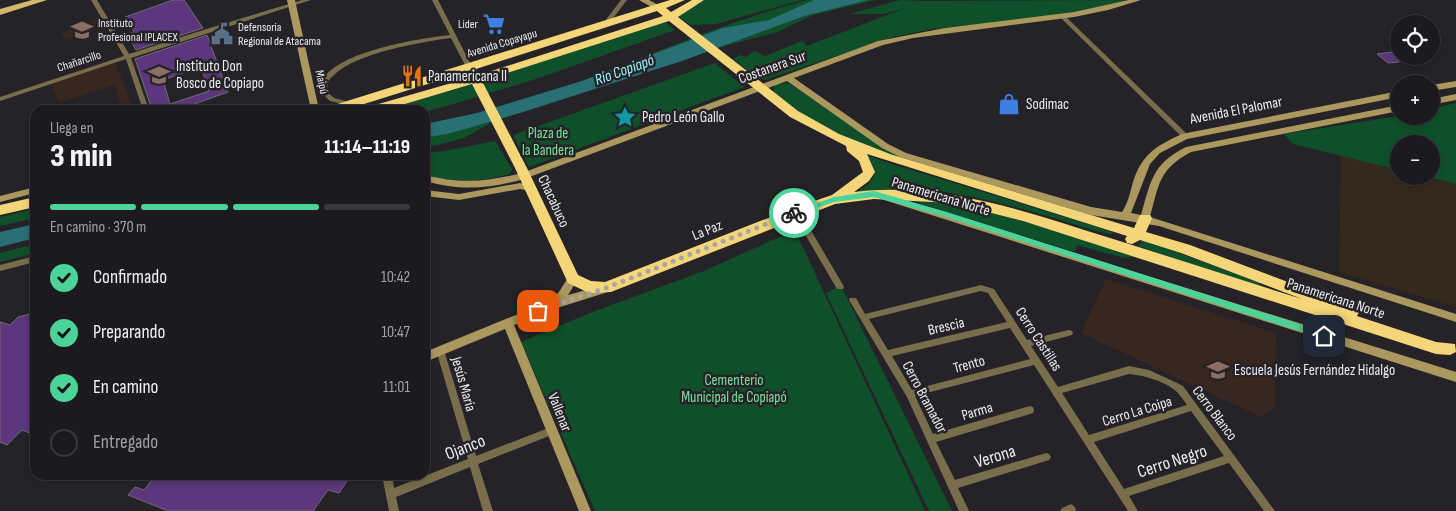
<!DOCTYPE html>
<html lang="es">
<meta charset="utf-8">
<style>
body{margin:0;font-family:"Sofia Sans Condensed",sans-serif;background:#29272b;color:#f1f3f6;height:100vh;display:flex;flex-direction:column;font-size:19px;white-space:nowrap}
*{box-sizing:border-box;margin:0}
p{font-size:16px;color:#a0a1a4}
.icon{flex:none;width:28px;height:28px;fill:none;stroke:currentColor;stroke-width:2;stroke-linecap:round;stroke-linejoin:round}
.map{position:relative;flex:1;overflow:hidden}
.side{position:absolute;left:30px;top:105px;width:400px;height:375px;display:flex;flex-direction:column;background:#1c1a1e;border-radius:15px;box-shadow:0 2px 8px #0003,0 0 0 1px #3a383c}
.side>*{flex:none}
.fabs{position:absolute;left:1390px;top:15px;display:grid;gap:10px}
.fabs a{display:grid;place-items:center;width:50px;height:50px;border-radius:50%;background:#1c1a1e;box-shadow:0 2px 8px #0003,0 0 0 1px #3a383c;font-size:25px}
.pin{position:absolute;display:grid;place-items:center;width:42px;height:42px;color:#fff;margin:-21px;border-radius:10px;box-shadow:0 2px 8px #0006}
.courier{position:absolute;display:grid;place-items:center;width:50px;height:50px;margin:-25px;border:4px solid #4cd39a;border-radius:50%;background:#fff;color:#222;box-shadow:0 1px 6px #0007}
.headline em{font-style:normal;font-weight:800}
.headline div{display:flex;flex-direction:column-reverse}
.headline{display:flex;align-items:center;justify-content:space-between;height:85px;padding:0 20px}
h1{font-size:32px;font-weight:800;line-height:38px}
.bar{display:grid;grid-template-columns:repeat(4,1fr);gap:8px 5px;align-content:center;height:60px;padding:0 20px}
.bar i{height:6px;border-radius:4px;background:#3a383c}
.bar .on{background:#4cd39a}
.bar p{grid-column:span 4}
ol{padding:0 20px;list-style:none}
li{display:flex;align-items:center;gap:15px;height:55px}
li p{margin-inline-start:auto}
li .icon{padding:5px;border-radius:50%;background:#4cd39a;color:#111;stroke-width:4}
li:last-child{color:#a0a1a4}
li i{width:28px;height:28px;border:2px solid #3a383c;border-radius:50%}
.map>svg:first-child{display:block}
.industrial{fill:#35291b}
.education{fill:#38271f}
.green{fill:#0f502a}
.water{fill:#287074}
.building{fill:#5c377d;stroke:#6e6b71;fill-rule:evenodd}
.lines{fill:none;stroke-linecap:round;stroke-linejoin:round}
.street{fill:#796e4b;fill-rule:evenodd}
.secondary{fill:#ab985e;fill-rule:evenodd}
.primary{fill:#d1b86c;fill-rule:evenodd}
.highway{fill:#f4d679;fill-rule:evenodd}
.route{fill:#4cd39a}
.done{stroke:#a7a5a9;stroke-width:5;stroke-dasharray:0 9}
.labels{text-anchor:middle;stroke-width:5;stroke-linejoin:round;paint-order:stroke}
.far-poi-label{font-size:12px;fill:#edebef;stroke:#252328;text-anchor:start}
.far-street-label{font-size:12px;fill:#edebef;stroke:#252328}
.poi-label{font-size:15px;fill:#edebef;stroke:#252328;text-anchor:start}
.street-label{font-size:15px;fill:#edebef;stroke:#252328}
.park-label{font-size:15px;fill:#76e59a;stroke:#252328}
.water-label{font-size:16px;font-style:italic;fill:#99f6fb;stroke:#252328}
.near-street-label{font-size:18px;fill:#edebef;stroke:#252328}
</style>
<div class="map">
<svg width="1456" height="511" viewBox="0 0 1456 511">
<rect width="100%" height="100%" fill="#252328"/>
<path class="industrial" d="M1341,155L1399,170V176H1425L1456,184V307L1339,272Z"/>
<g class="education">
<path d="M98,20L102,27L65,40L61,33Z"/>
<path d="M116,63L133,110H122L115,85L59,103L51,83Z"/>
<path d="M1106,279L1276,333L1275,407L1261,417L1081,333Z"/>
</g>
<g class="green">
<path d="M704,0H802L716,24L691,25L677,15Z"/>
<path d="M807,0H875L813,15L777,32L691,55L494,121L464,138L425,148V126C434,126 443,126 452,125C478,120 505,107 531,99C624,68 712,25 807,0Z"/>
<path d="M900,0L923,1L1130,0L1082,13L932,29L893,37L765,80L756,77L733,59L739,55L746,57L755,51L765,56L802,41L807,46L905,8L883,14H849Z"/>
<path d="M664,21L675,30L539,78L450,105L425,112L385,110L483,81Z"/>
<path d="M715,63L744,87L529,167L513,135Z"/>
<path d="M786,83L790,84L899,156C858,153 805,117 773,92L775,85Z"/>
<path d="M1456,103V184L1425,176H1431V144H1399V170L1293,144L1284,134L1399,116H1431V109Z"/>
<path d="M495,141L512,169L510,174C480,182 455,183 425,175V153L445,151Z"/>
<path d="M865,154L882,161L1114,232L1110,234L1100,232C1037,213 975,192 909,189C891,189 873,192 855,193C875,182 881,172 865,154Z"/>
<path d="M919,200C992,208 1063,233 1133,257L1124,258L1077,245L1075,252L919,203Z"/>
<path d="M35,209V218L0,226V217Z"/>
<path d="M795,230L925,511H595L521,342L590,313L704,271Z"/>
<path d="M1143,240L1261,283L1258,286L1241,282L1138,246Z"/>
<path d="M35,244V253L0,262V253Z"/>
<path d="M841,286L952,511H929L826,293Z"/>
</g>
<g class="water">
<path d="M814,0H868L804,16L682,61L520,113L451,133L425,138V124L477,113L582,81L723,28L769,20Z"/>
<path d="M35,224V238L0,247V232Z"/>
</g>
<g class="building">
<path d="M173,0H184L203,28L136,50L127,34L134,32L125,17Z"/>
<path d="M207,35L228,92L178,110H152L135,59ZM201,67L209,91L170,104L163,80Z"/>
<path d="M1399,51V62L1388,63L1377,54Z"/>
<path d="M30,314L35,316V435L22,430L7,445L0,442V322L10,325L18,317Z"/>
<path d="M156,475H351L339,493L328,490L313,511H168L128,495L135,487L144,490Z"/>
</g>
<g class="lines">
<g class="street">
<path d="M91,0H97L129,54L200,31L302,0H311L131,58L149,110H143L126,59L0,101V97L124,56Z"/>
<path d="M432,0H438L472,67L471,68H467L466,67L451,38C421,42 356,53 334,75C333,76 330,78 329,80C327,83 328,88 327,92L334,98L353,103V105L351,106L330,101L321,92C322,87 321,81 324,77C346,50 416,39 450,35Z"/>
<path d="M621,0H627L606,27H602V25Z"/>
<path d="M1063,15L1065,16L1187,134L1188,136L1187,138H1183L1061,18L1060,17Z"/>
<path d="M796,209L799,210L843,285L844,287L843,289H837L792,212Z"/>
<path d="M35,256V262L0,271V265Z"/>
<path d="M981,285L994,289L1027,340L1069,330L1072,331L1073,333L1072,335L1031,346L1058,387L1129,366L1149,370L1177,383L1183,386L1275,511H1264L1229,463L1129,496L1138,511H1128L1034,365L915,396L933,434L1030,406L1033,407L1034,410L1033,413L1030,414L936,442L955,480L1046,453L1049,454L1051,457L1049,460L1046,461L958,488L969,511H959L907,397L849,300L850,298H856L865,314ZM981,291L988,293L1007,322L888,350L869,319ZM1010,328L1030,359L912,390L892,356ZM1129,374C1143,375 1167,382 1177,392C1181,396 1184,401 1187,405L1089,435L1062,393ZM1191,411L1224,456L1124,489L1094,442Z"/>
<path d="M440,346L443,348L444,350L476,456L551,427L554,428L555,431L554,434L478,464L493,511H483L470,467L396,497L399,511H389L382,475H392L394,488L468,459L436,350L437,348Z"/>
<path d="M1071,504L1074,506L1076,509L1075,511H1060L1062,508Z"/>
</g>
<g class="secondary">
<path d="M287,0H295L319,110H311Z"/>
<path d="M639,0H649L664,8L663,10H657Z"/>
<path d="M1129,0H1141L1108,10L1074,17L913,38L883,45L794,78L888,144L906,153L1091,207L1122,212C1128,203 1130,193 1133,182C1142,154 1156,146 1182,134L1399,91V97L1187,139L1160,153L1150,164L1131,213L1141,215C1151,181 1152,164 1186,147L1399,105V111L1191,152C1159,169 1159,184 1150,217L1456,314V322L1159,226L1091,215L900,157L882,148L787,81L524,179C488,189 461,191 425,181V175C460,184 487,182 522,173L878,41L945,28L1074,12Z"/>
<path d="M1456,81V87L1431,91V85Z"/>
<path d="M1456,94V100L1431,105V99Z"/>
<path d="M520,183L533,186L535,188L530,191L520,189L459,200L425,196V190L459,194Z"/>
<path d="M35,187V193L0,202V196Z"/>
<path d="M884,194L1456,372V382L881,199L879,197L881,195Z"/>
<path d="M573,275L577,276L578,279L568,295L604,285L608,286L609,289L608,292L557,308L514,325L591,511H579L505,329L425,362V352L550,301L559,292L569,276Z"/>
</g>
<path class="primary" d="M32,0H47L0,15V9Z"/>
<g class="highway">
<path d="M670,0H685L666,8L671,12L692,0H704L678,17L798,111L839,134L890,154L1134,228L1140,215H1150L1152,218L1146,232L1190,245L1357,308L1359,312L1357,316L1436,342L1455,344L1456,352L1450,355L1436,354L1023,221L952,203L874,199L835,204L611,292L589,293L568,283L515,168L472,84L385,110H366L368,107L469,78L466,72L345,110H326L328,107ZM657,11L663,16L479,75L476,69ZM669,21L790,117L846,146L847,151L859,161L863,172L832,195L791,209L605,282L591,281L578,275L527,168L482,81ZM867,154L1127,236L1125,239L1127,243L1132,244L1140,240L1181,253L1302,299C1238,279 1174,258 1110,238C1027,212 942,181 854,192L869,181L875,172Z"/>
<path d="M35,197V207L0,215V205Z"/>
</g>
</g>
<path class="route" d="M874,191L947,212L1324,332L1329,336L1324,339L943,216L874,197L834,202L794,216L790,213L834,197Z"/>
<g class="lines">
<path class="done" d="M538,311L606,288L794,213"/>
</g>
<defs>
<g id="supermarket-bare" transform="scale(1.725)"><path d="M-6-5.5h2.5l.6 2H6L4.5 2H-2.5L-4.4-4H-6ZM-1.5 3.2a1.3 1.3 0 1 0 .1 0ZM3 3.2a1.3 1.3 0 1 0 .1 0Z" fill="#3f7fe0" stroke="#252328" stroke-width="2.5" paint-order="stroke"/></g>
<g id="university-bare" transform="scale(1.725)"><path d="M0-5L7-2L0 1L-7-2ZM-4 1L0 2.5L4 1V4Q0 6-4 4Z" fill="#8d6e63" stroke="#252328" stroke-width="2.5" paint-order="stroke"/></g>
<g id="civic-bare" transform="scale(1.725)"><path d="M-.6-6.5H3V-4.5H.6V-3L4-1V1h2V6H-6V1h2V-1L-.6-3ZM-1.2 2.5V6h2.4V2.5Z" fill="#5c6f8a" stroke="#252328" stroke-width="2.5" paint-order="stroke"/></g>
<g id="school-bare" transform="scale(1.725)"><path d="M0-5L7-2L0 1L-7-2ZM-4 1L0 2.5L4 1V4Q0 6-4 4Z" fill="#8d6e63" stroke="#252328" stroke-width="2.5" paint-order="stroke"/></g>
<g id="restaurant-bare" transform="scale(1.725)"><path d="M-5-6h1v4h1v-4h1v4h1v-4h1v5L-1.5 .5V6h-2V.5L-5-1ZM5-6V6H3V1.5H1.5Q1.5-4 5-6Z" fill="#e8710a" stroke="#252328" stroke-width="2.5" paint-order="stroke"/></g>
<g id="shop-bare" transform="scale(1.725)"><path d="M-5-2.5h2.3a2.7 3.5 0 0 1 5.4 0H5L5.5 6h-11ZM-1.5-2.5h3a1.5 2.3 0 0 0-3 0Z" fill="#3f7fe0" stroke="#252328" stroke-width="2.5" paint-order="stroke"/></g>
<g id="sight-bare" transform="scale(1.725)"><path d="M0-6L1.8-2.2L6-1.7L2.9 1.2L3.7 5.4L0 3.3L-3.7 5.4L-2.9 1.2L-6-1.7L-1.8-2.2Z" fill="#0f9aa8" stroke="#252328" stroke-width="2.5" paint-order="stroke"/></g>
</defs>
<g fill-rule="evenodd">
<use href="#supermarket-bare" x="494" y="24"/>
<use href="#university-bare" x="82" y="30"/>
<use href="#civic-bare" x="222" y="34"/>
<use href="#school-bare" x="159" y="75"/>
<use href="#restaurant-bare" x="412" y="76"/>
<use href="#shop-bare" x="1009" y="104"/>
<use href="#sight-bare" x="625" y="117"/>
<use href="#school-bare" x="1218" y="370"/>
</g>
<g class="labels">
<g class="far-poi-label">
<text x="98" y="27">Instituto<tspan x="98" dy="14">Profesional IPLACEX</tspan></text>
<text x="478" y="28" text-anchor="end">Lider</text>
<text x="238" y="31">Defensoria<tspan x="238" dy="14">Regional de Atacama</tspan></text>
</g>
<g class="far-street-label">
<text transform="translate(502 43) rotate(-17)" y="4">Avenida Copayapu</text>
<text transform="translate(79 61) rotate(-18)" y="4">Chañarcillo</text>
<text transform="translate(322 82) rotate(78)" y="4">Maipú</text>
</g>
<g class="poi-label">
<text x="176" y="71">Instituto Don<tspan x="176" dy="17">Bosco de Copiapo</tspan></text>
<text x="428" y="81">Panamericana II</text>
<text x="1026" y="109">Sodimac</text>
<text x="642" y="122">Pedro León Gallo</text>
<text x="1234" y="375">Escuela Jesús Fernández Hidalgo</text>
</g>
<g class="street-label">
<text transform="translate(772 67) rotate(-20)" y="5">Costanera Sur</text>
<text transform="translate(1236 110) rotate(-11)" y="5">Avenida El Palomar</text>
<text transform="translate(941 196) rotate(17)" y="5">Panamericana Norte</text>
<text transform="translate(554 201) rotate(65)" y="5">Chacabuco</text>
<text transform="translate(707 230) rotate(-22)" y="5">La Paz</text>
<text transform="translate(1336 298) rotate(18)" y="5">Panamericana Norte</text>
<text transform="translate(946 326) rotate(-13)" y="5">Brescia</text>
<text transform="translate(1039 339) rotate(57)" y="5">Cerro Castillas</text>
<text transform="translate(969 364) rotate(-15)" y="5">Trento</text>
<text transform="translate(464 384) rotate(74)" y="5">Jesús María</text>
<text transform="translate(925 397) rotate(62)" y="5">Cerro Bramador</text>
<text transform="translate(977 411) rotate(-16)" y="5">Parma</text>
<text transform="translate(1137 411) rotate(-17)" y="5">Cerro La Coipa</text>
<text transform="translate(560 412) rotate(68)" y="5">Vallenar</text>
<text transform="translate(1215 413) rotate(53)" y="5">Cerro Blanco</text>
</g>
<g class="park-label">
<text x="548" y="138">Plaza de<tspan x="548" dy="17">la Bandera</tspan></text>
<text x="734" y="385">Cementerio<tspan x="734" dy="17">Municipal de Copiapó</tspan></text>
</g>
<g class="water-label">
<text transform="translate(624 69) rotate(-20)" y="6">Río Copiapó</text>
</g>
<g class="near-street-label">
<text transform="translate(465 447) rotate(-21)" y="6">Ojanco</text>
<text transform="translate(995 456) rotate(-17)" y="6">Verona</text>
<text transform="translate(1172 461) rotate(-18)" y="6">Cerro Negro</text>
</g>
</g>
</svg>
<div class="fabs">
<a><svg class="icon" aria-label="locate" viewBox="0 0 24 24"><circle cx="12" cy="12" r="6"/><path d="M12 2v4M12 18v4M2 12h4M18 12h4"/></svg></a>
<a>+</a>
<a>−</a>
</div>
<div class="pin" style="left:538px;top:311px;background:#ea580c"><svg class="icon" aria-label="bag" viewBox="0 0 24 24"><path d="M5 8h14l-1 12H6zM9 8a3 3 0 0 1 6 0"/></svg></div>
<div class="pin" style="left:1324px;top:336px;background:#1f2937"><svg class="icon" aria-label="home" viewBox="0 0 24 24"><path d="M3 11l9-7 9 7M6 9v11h12V9"/></svg></div>
<div class="courier" style="left:794px;top:213px"><svg class="icon" aria-label="bike" viewBox="0 0 24 24"><circle cx="6" cy="16" r="4"/><circle cx="18" cy="16" r="4"/><path d="M6 16l4-8h5l3 8M10 8l3 8H6M13 5h3"/></svg></div>
<section class="side">
<div class="headline"><div><h1>3 min</h1><p>Llega en</p></div><em>11:14–11:19</em></div>
<div class="bar"><i class="on"></i><i class="on"></i><i class="on"></i><i></i><p>En camino · 370 m</p></div>
<ol>
<li><svg class="icon" aria-label="check" viewBox="0 0 24 24"><path d="M5 12l5 5 9-10"/></svg>Confirmado<p>10:42</p></li>
<li><svg class="icon" aria-label="check" viewBox="0 0 24 24"><path d="M5 12l5 5 9-10"/></svg>Preparando<p>10:47</p></li>
<li><svg class="icon" aria-label="check" viewBox="0 0 24 24"><path d="M5 12l5 5 9-10"/></svg>En camino<p>11:01</p></li>
<li><i></i>Entregado</li>
</ol>
</section>
</div>
